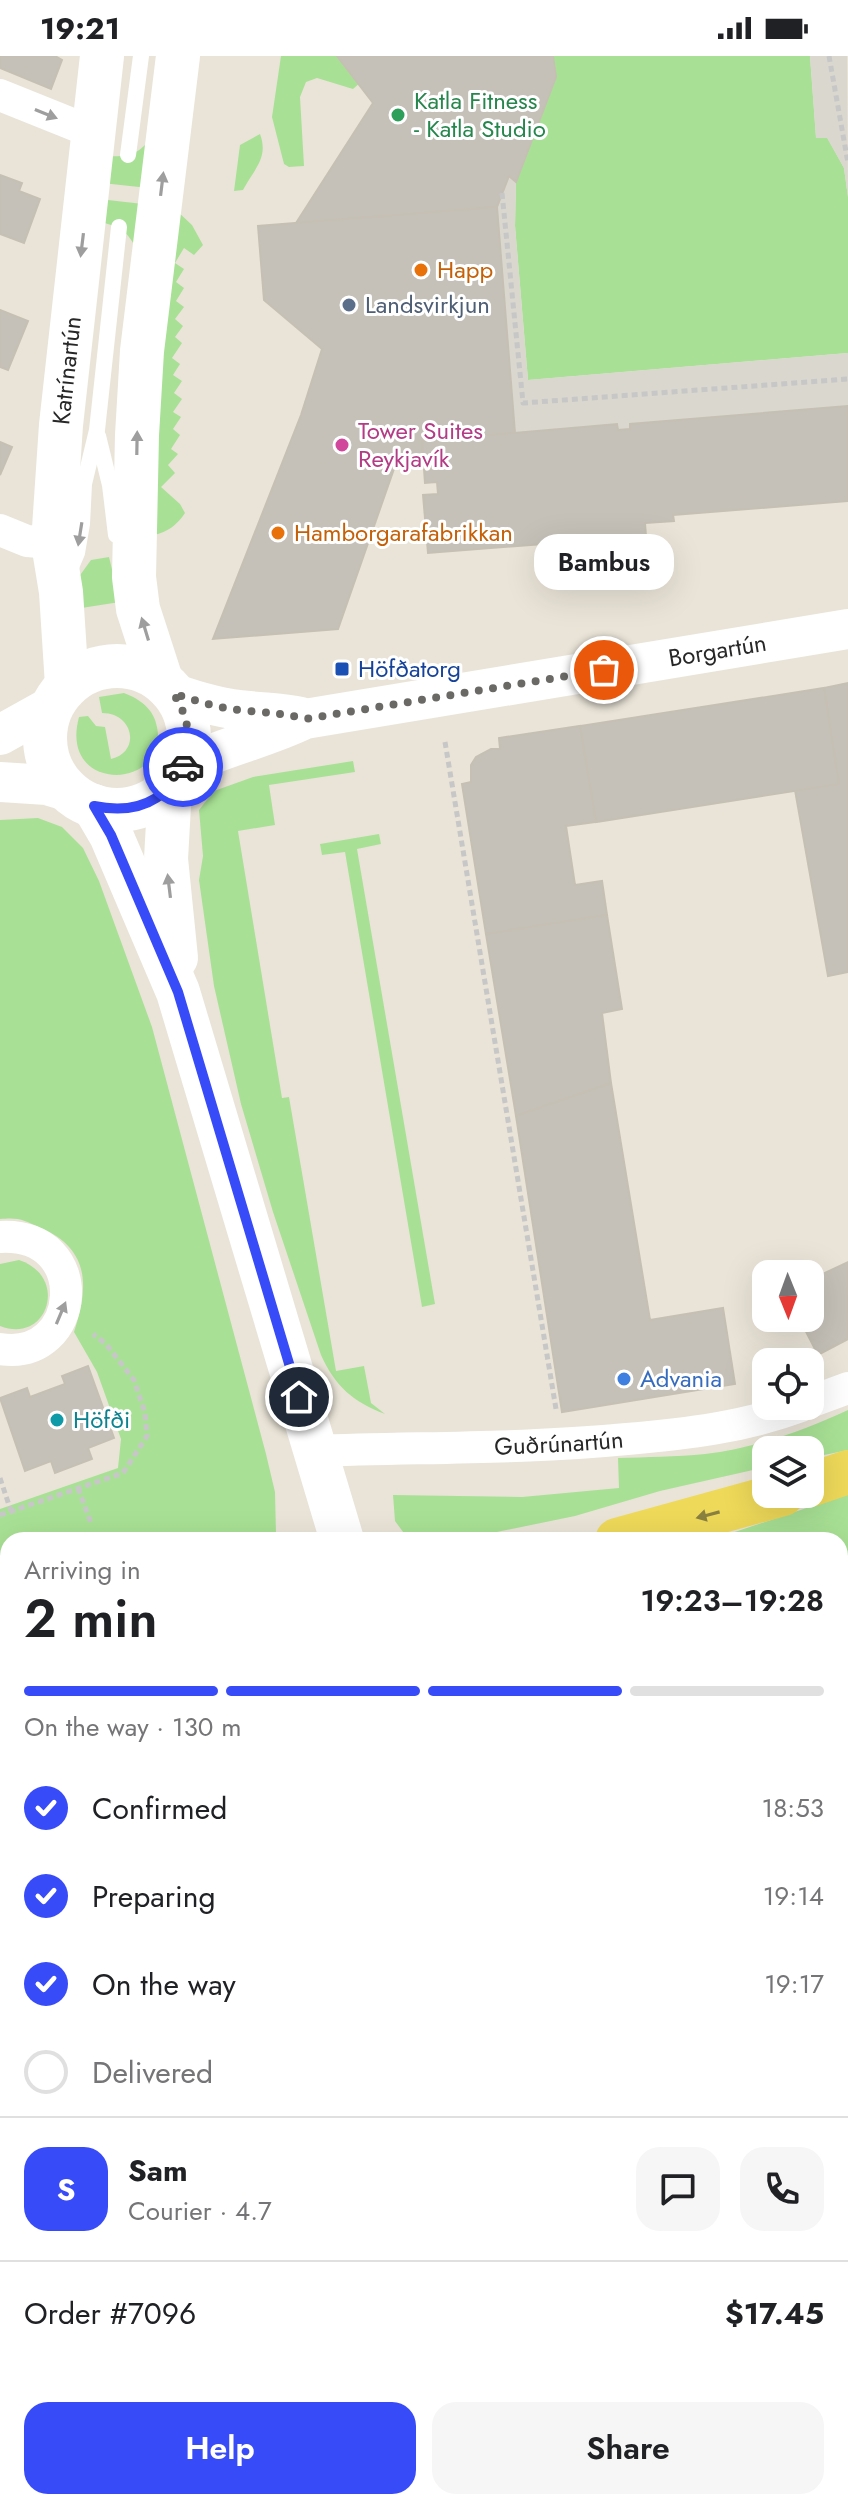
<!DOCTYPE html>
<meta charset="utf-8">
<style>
body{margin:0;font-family:Jost,sans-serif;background:#f6f6f6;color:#202124;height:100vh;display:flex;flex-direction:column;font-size:30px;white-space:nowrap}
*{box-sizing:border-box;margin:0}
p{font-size:26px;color:#757577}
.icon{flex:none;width:44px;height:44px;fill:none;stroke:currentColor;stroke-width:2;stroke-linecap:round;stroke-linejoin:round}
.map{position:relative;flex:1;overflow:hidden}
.side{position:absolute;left:0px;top:1476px;width:848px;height:978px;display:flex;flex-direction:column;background:#fff;border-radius:24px 24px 0 0;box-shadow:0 8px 32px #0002}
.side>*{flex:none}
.needle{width:52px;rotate:179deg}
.buttons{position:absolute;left:752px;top:1204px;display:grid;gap:16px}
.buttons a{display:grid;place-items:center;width:72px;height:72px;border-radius:16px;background:#fff;box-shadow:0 8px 32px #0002;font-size:40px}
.pin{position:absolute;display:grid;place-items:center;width:68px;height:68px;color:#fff;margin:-34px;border:4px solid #fff;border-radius:50%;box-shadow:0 2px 8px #0007}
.courier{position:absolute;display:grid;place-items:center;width:80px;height:80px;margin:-40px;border:6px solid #384bf8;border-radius:50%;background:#fff;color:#222;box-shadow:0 2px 10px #0007}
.bubble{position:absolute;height:56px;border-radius:24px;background:#fff;box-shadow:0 8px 32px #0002;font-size:26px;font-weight:600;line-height:56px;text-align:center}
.overview em{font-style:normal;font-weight:600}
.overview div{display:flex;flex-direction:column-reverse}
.overview{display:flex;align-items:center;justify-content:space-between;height:136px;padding:0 24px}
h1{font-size:52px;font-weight:600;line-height:60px}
.bar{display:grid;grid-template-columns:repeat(4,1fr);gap:12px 8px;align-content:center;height:96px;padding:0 24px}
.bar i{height:10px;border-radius:6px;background:#e0e0e0}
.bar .current{background:#384bf8}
.bar p{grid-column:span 4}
.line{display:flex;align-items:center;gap:20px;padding:0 24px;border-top:2px solid #e0e0e0}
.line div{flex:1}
.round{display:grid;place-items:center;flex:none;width:84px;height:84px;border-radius:24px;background:#f6f6f6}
ol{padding:0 24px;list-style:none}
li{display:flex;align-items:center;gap:24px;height:88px}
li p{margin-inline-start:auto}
li .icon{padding:8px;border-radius:50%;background:#384bf8;color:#fff;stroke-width:4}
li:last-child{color:#757577}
li i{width:44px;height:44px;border:4px solid #e0e0e0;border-radius:50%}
.action{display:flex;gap:16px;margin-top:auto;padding:16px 24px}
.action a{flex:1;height:92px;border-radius:24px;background:#384bf8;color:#fff;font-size:32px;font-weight:600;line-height:92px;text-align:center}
.action a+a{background:#f6f6f6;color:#202124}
.status{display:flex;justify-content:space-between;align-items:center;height:56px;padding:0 40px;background:#fff;direction:ltr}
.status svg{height:22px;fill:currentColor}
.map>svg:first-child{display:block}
.green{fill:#a8e195}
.plaza{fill:#dad7cf}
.water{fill:#6bbfed}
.building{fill:#c5c1b8;stroke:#c5c0b3;stroke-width:2}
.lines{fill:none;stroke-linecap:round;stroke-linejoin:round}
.path{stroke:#c7c7c7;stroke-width:5;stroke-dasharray:6 4;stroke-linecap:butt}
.service{stroke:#fff;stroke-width:16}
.minor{stroke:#fff;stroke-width:32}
.tertiary{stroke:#fff;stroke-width:40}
.secondary{stroke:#fff;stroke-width:44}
.primary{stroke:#eed959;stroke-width:44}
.oneway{fill:#9e9e9e}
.oneway2{fill:#8a8040}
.done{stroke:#6b6965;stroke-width:8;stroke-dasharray:0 14.4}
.route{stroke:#384bf8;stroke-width:10}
.leisure-dot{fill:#2e9e5b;stroke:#fff;stroke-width:3}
.food-dot{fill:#e8710a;stroke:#fff;stroke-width:3}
.service-dot{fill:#5c6f8a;stroke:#fff;stroke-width:3}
.hotel-dot{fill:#d1479c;stroke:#fff;stroke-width:3}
.transit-dot{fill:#1a4fb4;stroke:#fff;stroke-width:3}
.shop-dot{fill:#3f7fe0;stroke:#fff;stroke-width:3}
.culture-dot{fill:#0f9aa8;stroke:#fff;stroke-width:3}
.labels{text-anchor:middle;stroke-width:6;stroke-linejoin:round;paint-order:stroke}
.leisure-label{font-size:24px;fill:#27864d;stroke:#fff;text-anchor:start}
.food-label{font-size:24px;fill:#c56008;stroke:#fff;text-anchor:start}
.service-label{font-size:24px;fill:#4e5e75;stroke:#fff;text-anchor:start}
.street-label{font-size:24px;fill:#272727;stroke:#fff}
.hotel-label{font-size:24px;fill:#b23c85;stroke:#fff;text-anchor:start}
.transit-label{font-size:24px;fill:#164399;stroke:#fff;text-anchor:start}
.shop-label{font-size:24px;fill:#366cbe;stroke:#fff;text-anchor:start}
.culture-label{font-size:24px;fill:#0d838f;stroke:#fff;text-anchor:start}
</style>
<div class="status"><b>19:21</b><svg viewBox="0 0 49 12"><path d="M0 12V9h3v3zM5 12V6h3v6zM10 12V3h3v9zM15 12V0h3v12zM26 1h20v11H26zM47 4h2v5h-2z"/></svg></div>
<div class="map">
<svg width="848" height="2453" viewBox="0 0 848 2453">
<rect width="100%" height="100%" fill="#eae4d8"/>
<g class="green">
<path d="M281,0H349L362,25L353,33L317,22L306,26L300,41L304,110L289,111L284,108L272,61Z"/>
<path d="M553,0H810L816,81H827L844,112L848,141V297L528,324L515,170L516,126L556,21Z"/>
<path d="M260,78C269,102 254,113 243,134L234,135L240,89Z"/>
<path d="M151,82L156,128L139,131L102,127L107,100C128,101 138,99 151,82Z"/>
<path d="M99,143L152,149L137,195C129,176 119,169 98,166Z"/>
<path d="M177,155L192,169L203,189L194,199L184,192L175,207L184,213L176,226L184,232L176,245L184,251L175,263L183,270L175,281L182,287L172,302L180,308L173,319L182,325L174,337L182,343L173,356L181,361L173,373L180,379L171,393L178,398L168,409L175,417L161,431L180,448L185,457C178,468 167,477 153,479L149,398Z"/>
<path d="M109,501L120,546L75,553L78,522L91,504Z"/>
<path d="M124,637C140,643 154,653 157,671C170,734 58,739 79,661L88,660L96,670L105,671L111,703C141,696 134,657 102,657L99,641Z"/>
<path d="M353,705L355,716L269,729L275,769L238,775L282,1042L289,1041L336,1315L364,1310L371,1347L385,1358C353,1346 335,1330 321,1299L273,1156L241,1048L214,930L199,824L203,800L199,754L214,735L253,721Z"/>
<path d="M38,762L62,771L83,792L99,825L152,971L266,1398L275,1436L276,1478L274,1484H8V1558L0,1559V1453L118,1412L121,1383L97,1316L74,1276C89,1231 90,1193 41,1172C24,1164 19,1161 0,1163V764Z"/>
<path d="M379,778L381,788L357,793L435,1248L422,1251L345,796L322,799L320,788Z"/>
<path d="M19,1204C70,1221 47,1289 0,1270V1208Z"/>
<path d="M848,1354V1394L810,1402V1394H766V1411L660,1435L575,1460L458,1484H409L395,1465L393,1439L522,1441L619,1432L618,1402C646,1401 676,1401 705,1398C755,1392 803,1375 848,1354Z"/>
<path d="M848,1438V1512L840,1515V1484H711Z"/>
<path d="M848,1550V1681L840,1684V1553Z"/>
<path d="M8,1717V1836L0,1837V1718Z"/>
</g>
<g class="plaza">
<path d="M810,0H847L848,141L844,112L827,82H816Z"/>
<path d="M509,120L516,126L515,170L528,324L848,297V350L631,368L630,373L618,374L617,369L515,377L497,151Z"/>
</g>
<path class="water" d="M848,1773V2453H0V1945L8,1944V2446H840V1777Z"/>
<g class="building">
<path d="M0,0H55L62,4L51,33L0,12Z"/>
<path d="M337,0H553L556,21L516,126L509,120L497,151L296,167L373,47Z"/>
<path d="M0,119L22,127L19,135L40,143L24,187L0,178Z"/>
<path d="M497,151L515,377L422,385L423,403L395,410L338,573L213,583L301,359L322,293L264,244L258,170Z"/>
<path d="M0,254L28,265L8,314L0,311Z"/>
<path d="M848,350V445L673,459L674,465L645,467L646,480L428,497L423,439L438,438L437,426L425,427L422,385L617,368L618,374L630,373V368Z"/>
<path d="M0,386L12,391L0,419Z"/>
<path d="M848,627V916L828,920L795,734L839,728L824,632Z"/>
<path d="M824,632L839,728L596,766L580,670Z"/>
<path d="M580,670L596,766L566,770L575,829L602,825L607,859L486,878L462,728L471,726V709L476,701L491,693H500L499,682Z"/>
<path d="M607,859L622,953L602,957L611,1027L516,1060L486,878Z"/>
<path d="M611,1027L650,1264L723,1252L735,1328L562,1356L516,1060Z"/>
<path d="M848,1206V1283L818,1299L799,1262H810V1224Z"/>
<path d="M88,1310L114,1382L88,1392L92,1403L55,1417L51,1405L25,1415L0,1342L27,1332L30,1341L65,1328L62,1320Z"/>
</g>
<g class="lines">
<g class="path">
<path d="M829,0L848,107"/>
<path d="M502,137L523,347L848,323"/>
<path d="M445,686L556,1353"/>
<path d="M0,1422L11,1455"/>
<path d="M78,1432L91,1467"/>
<path d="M0,1459L123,1417L147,1380L145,1357L134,1324L106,1288L93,1278"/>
<path d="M840,1644L848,1641"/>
<path d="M840,1695L848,1692"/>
<path d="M0,1771L8,1770"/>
<path d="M0,1824L8,1823"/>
<path d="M0,1850L8,1849"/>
</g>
<g class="service">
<path d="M128,99L141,0"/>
<path d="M98,380L110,429L116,479"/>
<path d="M69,516L77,497L82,468L84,428L97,374L119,171"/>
</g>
<g class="minor">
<path d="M0,39L92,76"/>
<path d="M0,474L27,485L53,487"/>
<path d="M0,1181C94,1176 82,1306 0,1293"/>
<path d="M810,1346L848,1332"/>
<path id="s1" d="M315,1395C420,1391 523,1393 627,1383C686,1378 745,1371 801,1350"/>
</g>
<g class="tertiary">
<path d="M173,637C198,646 223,653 249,655C267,657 283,657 301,661"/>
<path d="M0,679L52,650"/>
<path id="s2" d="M184,710C223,691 266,682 305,663L848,573"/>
<path d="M0,726L47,729L67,735"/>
</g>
<g class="secondary">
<circle cx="117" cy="682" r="72"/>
<path d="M161,624L138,553L134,521L137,379L142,295L178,0"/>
<path id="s3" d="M67,629L61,536L53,487L61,369L102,0"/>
<path d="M170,732L166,803L176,902"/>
<path d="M94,750L111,779L178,936L342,1484"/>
</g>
<g class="primary">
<path d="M810,1429L848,1416"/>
<path d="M617,1484L783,1438"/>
<path d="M840,1533L848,1531"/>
<path d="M0,1591L8,1590"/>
<path d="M0,1696L8,1695"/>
</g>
</g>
<defs><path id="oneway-solid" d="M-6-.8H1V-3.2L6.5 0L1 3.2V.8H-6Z" transform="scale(2)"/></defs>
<g class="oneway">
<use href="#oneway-solid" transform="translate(46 58) rotate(22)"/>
<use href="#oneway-solid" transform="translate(162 128) rotate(-83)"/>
<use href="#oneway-solid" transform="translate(82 189) rotate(97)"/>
<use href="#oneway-solid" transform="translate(137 387) rotate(-89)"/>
<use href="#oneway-solid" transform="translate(80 478) rotate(99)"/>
<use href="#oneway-solid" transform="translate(145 573) rotate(-107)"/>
<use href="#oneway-solid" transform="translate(169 830) rotate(-97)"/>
<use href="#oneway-solid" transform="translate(61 1257) rotate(-67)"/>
</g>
<use class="oneway2" href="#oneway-solid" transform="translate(708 1459) rotate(165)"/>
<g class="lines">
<path class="done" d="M183,711C192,683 189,661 173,637C198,646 222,653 248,655C268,657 285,657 305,663L604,614"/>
<path class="route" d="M183,711C164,748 133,758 94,750L111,779L178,936L299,1341"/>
</g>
<circle class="leisure-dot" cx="398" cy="59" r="8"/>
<g class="food-dot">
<circle cx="421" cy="214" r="8"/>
<circle cx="278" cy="477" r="8"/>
</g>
<circle class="service-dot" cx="349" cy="249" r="8"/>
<circle class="hotel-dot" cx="342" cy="389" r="8"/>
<rect class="transit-dot" x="334" y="605" width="16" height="16" rx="4"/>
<circle class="shop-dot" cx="624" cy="1323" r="8"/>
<circle class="culture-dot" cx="57" cy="1364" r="8"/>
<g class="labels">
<g class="leisure-label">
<text x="414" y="53">Katla Fitness<tspan x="414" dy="28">- Katla Studio</tspan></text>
</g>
<g class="food-label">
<text x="437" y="222">Happ</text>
<text x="294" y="485">Hamborgarafabrikkan</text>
</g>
<g class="service-label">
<text x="365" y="257">Landsvirkjun</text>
</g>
<g class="street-label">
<text dy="8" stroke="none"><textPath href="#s3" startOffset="316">Katrínartún</textPath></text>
<text dy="8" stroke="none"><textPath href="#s2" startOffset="548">Borgartún</textPath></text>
<text dy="8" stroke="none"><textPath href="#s1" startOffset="244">Guðrúnartún</textPath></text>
</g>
<g class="hotel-label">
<text x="358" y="383">Tower Suites<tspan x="358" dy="28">Reykjavík</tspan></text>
</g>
<g class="transit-label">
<text x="358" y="621">Höfðatorg</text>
</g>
<g class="shop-label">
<text x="640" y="1331">Advania</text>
</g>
<g class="culture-label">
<text x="73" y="1372">Höfði</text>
</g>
</g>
</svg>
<div class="buttons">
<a><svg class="needle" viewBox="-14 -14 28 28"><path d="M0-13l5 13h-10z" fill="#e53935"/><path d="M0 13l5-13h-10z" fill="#757577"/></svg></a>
<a><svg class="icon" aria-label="locate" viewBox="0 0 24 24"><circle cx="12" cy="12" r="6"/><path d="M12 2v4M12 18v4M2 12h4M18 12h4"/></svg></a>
<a><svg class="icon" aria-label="layers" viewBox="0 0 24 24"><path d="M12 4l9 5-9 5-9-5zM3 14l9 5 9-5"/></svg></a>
</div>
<div class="pin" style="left:604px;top:614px;background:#ea580c"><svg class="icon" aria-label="bag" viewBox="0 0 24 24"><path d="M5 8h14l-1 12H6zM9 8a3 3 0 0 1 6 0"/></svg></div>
<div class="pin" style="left:299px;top:1341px;background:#1f2937"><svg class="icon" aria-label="home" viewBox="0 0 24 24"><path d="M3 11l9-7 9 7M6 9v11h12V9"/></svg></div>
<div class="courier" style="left:183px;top:711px"><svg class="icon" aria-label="car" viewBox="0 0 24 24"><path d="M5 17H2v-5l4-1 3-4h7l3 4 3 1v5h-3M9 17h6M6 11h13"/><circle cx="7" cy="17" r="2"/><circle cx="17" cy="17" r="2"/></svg></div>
<div class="bubble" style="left:534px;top:478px;width:140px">Bambus</div>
<section class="side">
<div class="overview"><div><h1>2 min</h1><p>Arriving in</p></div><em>19:23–19:28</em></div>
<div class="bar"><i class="current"></i><i class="current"></i><i class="current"></i><i></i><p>On the way · 130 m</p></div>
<ol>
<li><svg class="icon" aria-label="check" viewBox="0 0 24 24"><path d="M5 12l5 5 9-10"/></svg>Confirmed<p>18:53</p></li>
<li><svg class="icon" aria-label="check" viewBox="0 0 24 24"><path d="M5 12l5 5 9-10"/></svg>Preparing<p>19:14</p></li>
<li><svg class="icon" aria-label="check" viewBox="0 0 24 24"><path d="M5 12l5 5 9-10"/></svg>On the way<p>19:17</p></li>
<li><i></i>Delivered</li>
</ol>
<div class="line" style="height:144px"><b class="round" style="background:#384bf8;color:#fff">S</b><div><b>Sam</b><p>Courier · 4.7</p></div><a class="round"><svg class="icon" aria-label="chat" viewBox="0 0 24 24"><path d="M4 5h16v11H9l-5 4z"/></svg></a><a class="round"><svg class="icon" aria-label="phone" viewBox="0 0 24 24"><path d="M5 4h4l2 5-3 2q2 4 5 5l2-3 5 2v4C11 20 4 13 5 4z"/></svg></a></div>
<div class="line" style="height:104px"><div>Order #7096</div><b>$17.45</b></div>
<div class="action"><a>Help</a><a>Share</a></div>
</section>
</div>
